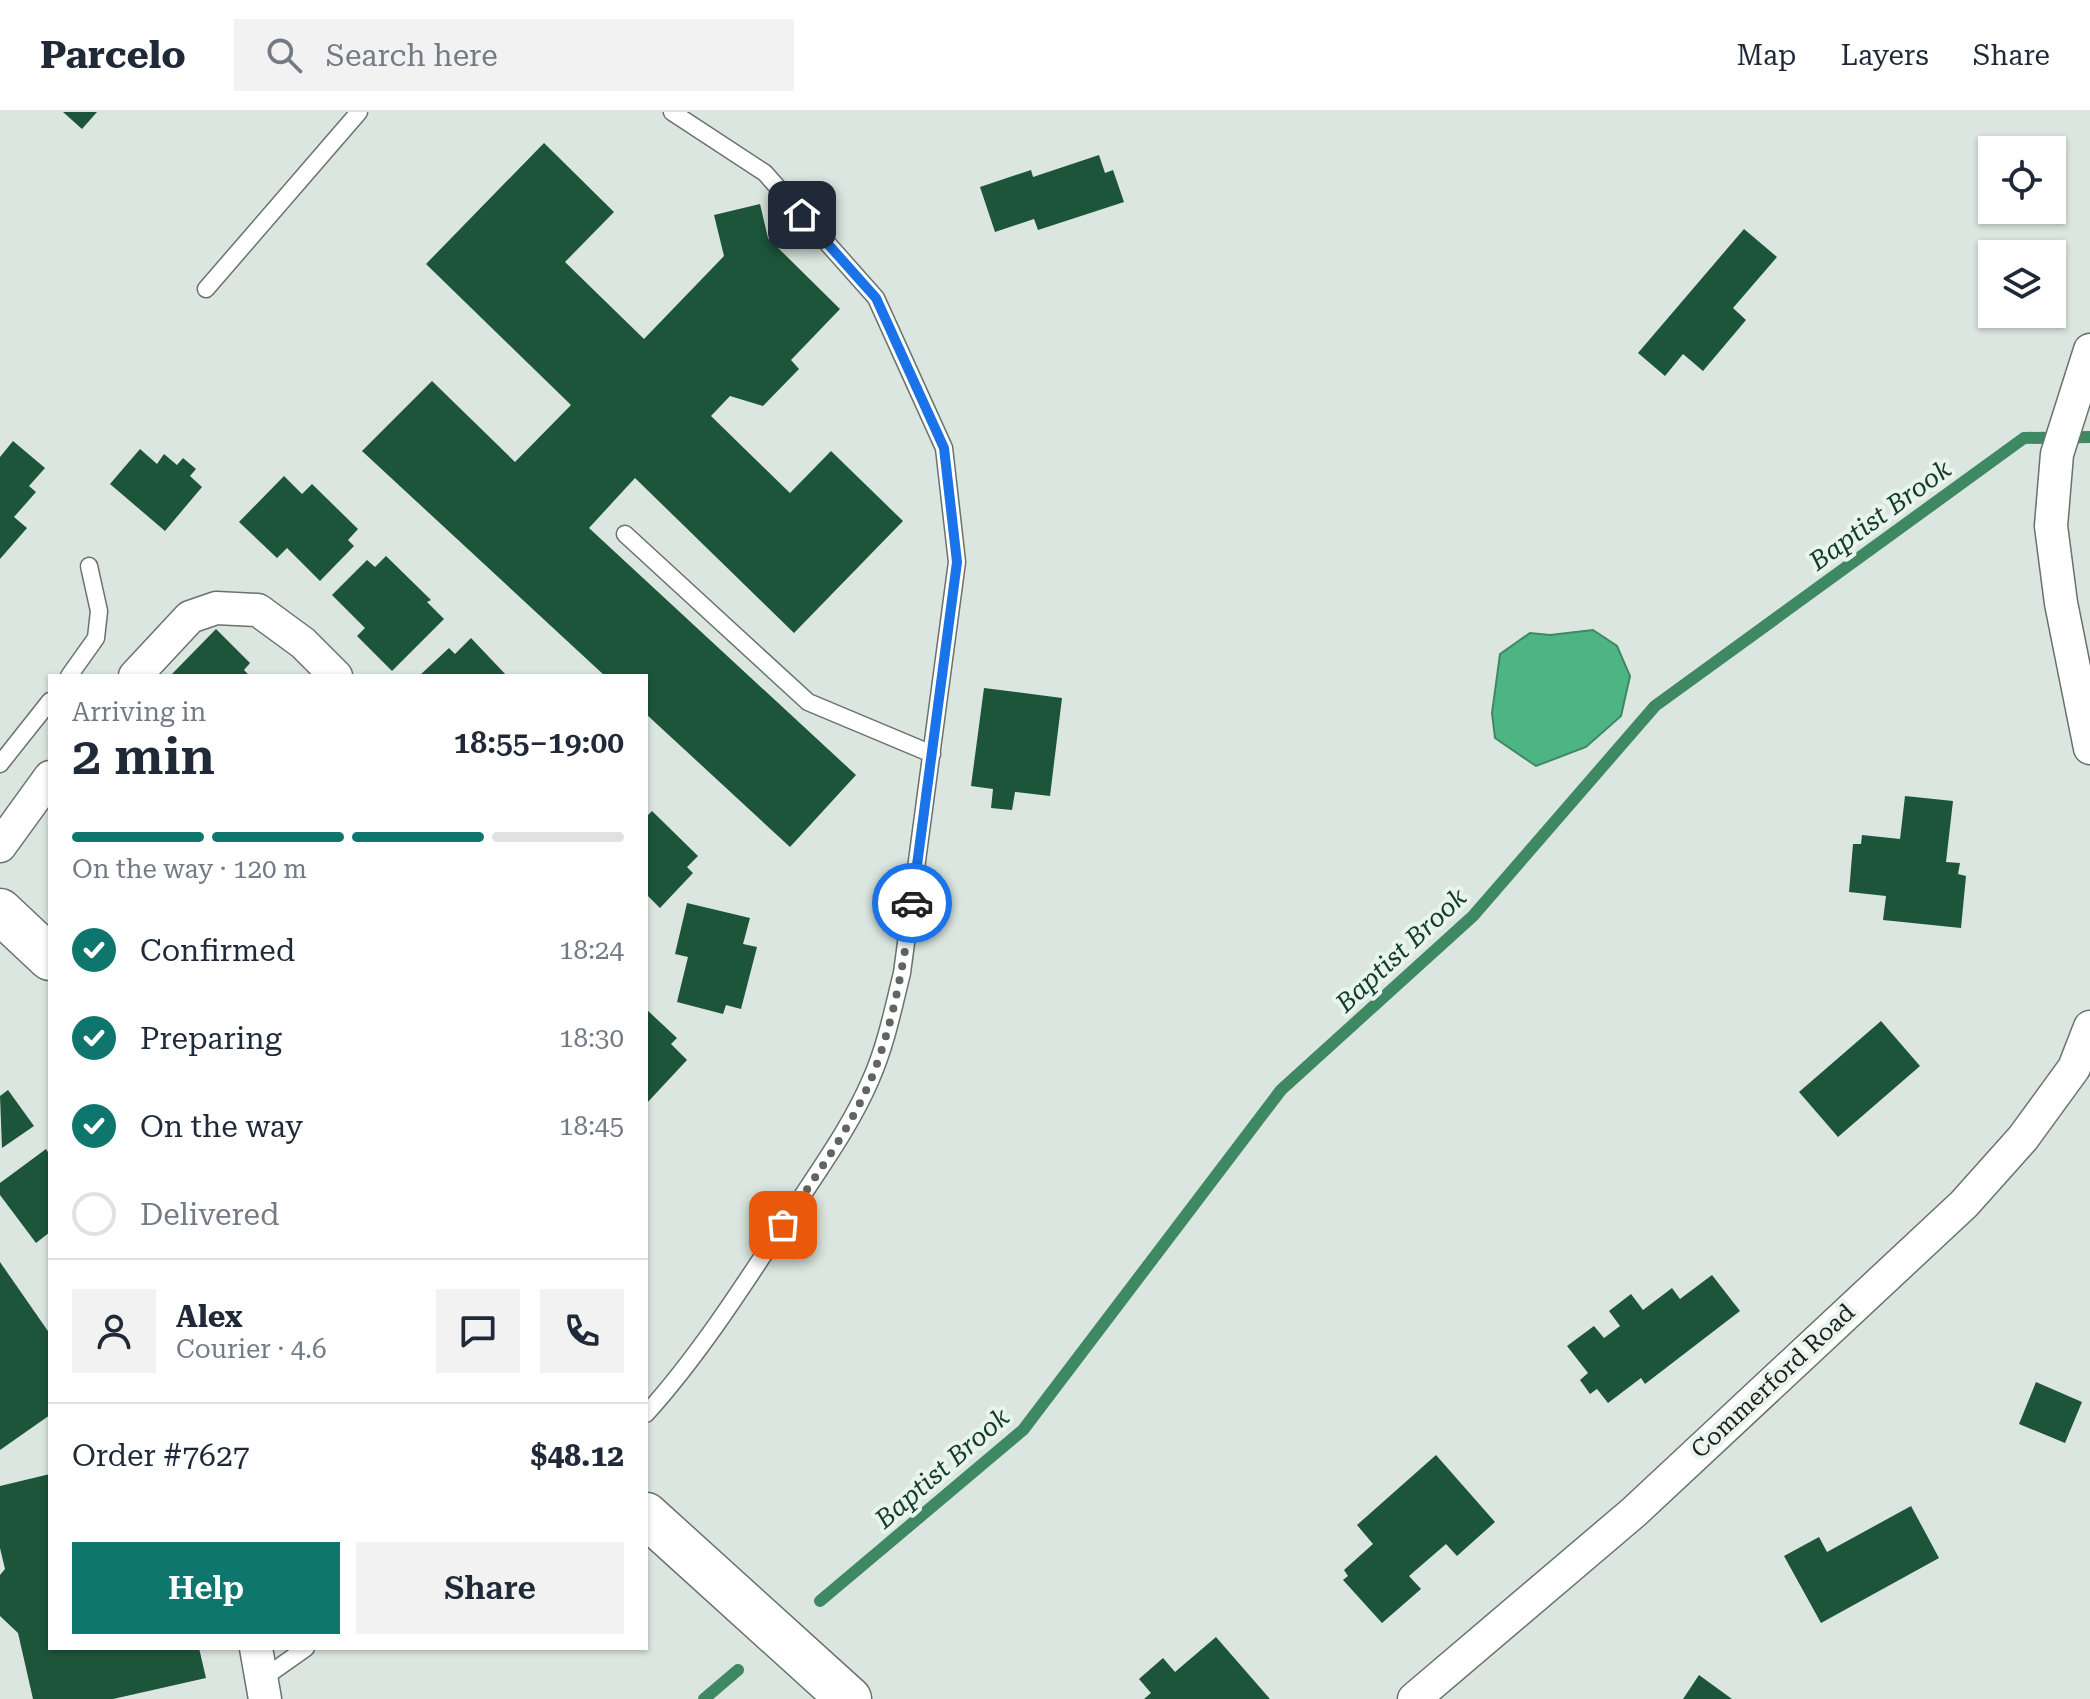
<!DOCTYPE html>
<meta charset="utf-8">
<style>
body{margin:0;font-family:"Roboto Serif",serif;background:#f2f2f3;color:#1f2937;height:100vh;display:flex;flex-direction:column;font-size:30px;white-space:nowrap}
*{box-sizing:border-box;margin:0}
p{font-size:26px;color:#747a83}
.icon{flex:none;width:44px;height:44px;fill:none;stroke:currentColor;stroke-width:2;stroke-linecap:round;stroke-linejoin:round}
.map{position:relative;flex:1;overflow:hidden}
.drawer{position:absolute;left:48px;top:562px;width:600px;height:976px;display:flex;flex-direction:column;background:#fff;border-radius:0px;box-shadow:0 2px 6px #0004}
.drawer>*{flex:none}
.buttons{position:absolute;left:1978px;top:24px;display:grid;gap:16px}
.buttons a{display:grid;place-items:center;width:88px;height:88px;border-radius:0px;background:#fff;box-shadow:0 2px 6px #0004;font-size:40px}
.pin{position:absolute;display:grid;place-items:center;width:68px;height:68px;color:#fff;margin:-34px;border-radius:16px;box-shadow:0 4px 12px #0006}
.courier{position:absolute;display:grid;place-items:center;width:80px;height:80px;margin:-40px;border:6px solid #1a73e8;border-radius:50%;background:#fff;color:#222;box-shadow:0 2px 10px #0007}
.head em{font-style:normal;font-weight:600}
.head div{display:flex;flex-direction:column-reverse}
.head{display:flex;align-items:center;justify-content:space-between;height:136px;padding:0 24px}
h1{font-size:52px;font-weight:600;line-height:60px}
.bar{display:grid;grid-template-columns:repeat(4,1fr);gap:12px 8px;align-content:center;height:96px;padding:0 24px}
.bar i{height:10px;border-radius:6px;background:#e0e1e3}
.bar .selected{background:#0f766e}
.bar p{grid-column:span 4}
.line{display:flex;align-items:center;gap:20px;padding:0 24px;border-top:2px solid #e0e1e3}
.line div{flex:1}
.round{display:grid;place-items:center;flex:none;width:84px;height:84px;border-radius:0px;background:#f2f2f3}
ol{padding:0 24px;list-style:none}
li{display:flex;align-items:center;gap:24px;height:88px}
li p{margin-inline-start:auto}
li .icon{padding:8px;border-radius:50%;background:#0f766e;color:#fff;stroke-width:4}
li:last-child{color:#747a83}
li i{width:44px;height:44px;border:4px solid #e0e1e3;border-radius:50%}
.button{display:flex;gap:16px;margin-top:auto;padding:16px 24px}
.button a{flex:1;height:92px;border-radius:0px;background:#0f766e;color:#fff;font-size:32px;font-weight:600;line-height:92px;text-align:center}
.button a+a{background:#f2f2f3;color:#1f2937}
header{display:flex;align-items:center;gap:48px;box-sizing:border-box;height:112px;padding:0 40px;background:#fff;border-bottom:2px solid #e0e1e3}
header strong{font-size:38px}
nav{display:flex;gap:44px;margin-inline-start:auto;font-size:28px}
.search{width:560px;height:72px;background:#f2f2f3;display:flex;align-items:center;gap:20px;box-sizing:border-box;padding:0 28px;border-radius:0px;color:#747a83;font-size:30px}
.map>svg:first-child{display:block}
.water{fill:#4db583;stroke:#3e8864;stroke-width:2}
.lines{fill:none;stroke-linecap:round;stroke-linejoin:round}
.stream{stroke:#3e8864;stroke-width:12}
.building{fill:#1d553a}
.lane-casing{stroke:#69726c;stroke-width:19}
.street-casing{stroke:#69726c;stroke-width:35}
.secondary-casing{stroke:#69726c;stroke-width:47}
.lane{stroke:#fff;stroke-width:16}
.street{stroke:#fff;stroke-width:32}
.secondary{stroke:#fff;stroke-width:44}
.done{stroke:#5f6561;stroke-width:8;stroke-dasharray:0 14.4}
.route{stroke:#1a73e8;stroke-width:10}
.labels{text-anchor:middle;stroke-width:8;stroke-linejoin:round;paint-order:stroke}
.street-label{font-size:24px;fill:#1c201d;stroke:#e8f4ed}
.water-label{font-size:26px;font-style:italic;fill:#113d28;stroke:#e8f4ed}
</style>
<header>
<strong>Parcelo</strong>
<div class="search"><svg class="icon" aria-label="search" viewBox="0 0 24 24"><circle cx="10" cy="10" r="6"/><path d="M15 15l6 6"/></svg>Search here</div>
<nav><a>Map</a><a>Layers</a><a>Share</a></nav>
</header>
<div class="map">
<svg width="2090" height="1587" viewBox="0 0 2090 1587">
<rect width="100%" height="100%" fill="#dbe6e0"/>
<path class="water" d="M1593,518L1617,534L1630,564L1621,604L1586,635L1536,654L1495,626L1492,601L1500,542L1530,521L1550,523Z"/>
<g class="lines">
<g class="stream">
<path d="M820,1489L1023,1318L1281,978L1473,804L1655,594L2024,326L2090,325"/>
<path d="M704,1587L738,1558"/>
</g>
</g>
<g class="building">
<path d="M63,0H97L82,17Z"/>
<path d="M544,31L614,100L565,150L644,227L724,144L714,103L760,92L768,126L840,197L791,248L799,257L763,294L730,284L711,304L790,381L831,339L903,409L794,521L635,366L589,416L856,663L790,735L646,602V564H605L362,339L432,269L515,350L571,293L426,152Z"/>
<path d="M1099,43L1105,61L1113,58L1124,90L1038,118L1034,107L995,120L980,75L1031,58L1033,65Z"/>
<path d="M1744,117L1777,145L1733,196L1746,208L1703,259L1683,242L1665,264L1638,241Z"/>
<path d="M13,329L45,356L29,374L36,380L14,405L27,416L0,447V345Z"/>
<path d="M140,337L157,352L164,342L177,353L183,346L196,357L190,364L202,375L165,419L110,372Z"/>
<path d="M284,364L302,382L312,372L358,417L348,428L354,434L320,469L287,436L277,446L239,410Z"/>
<path d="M386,444L431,488L427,490L444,507L392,559L357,524L365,516L332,483L367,448L375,455Z"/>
<path d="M216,517L250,551L244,558L250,564H170Z"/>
<path d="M471,526L507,564H419L449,536L455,542Z"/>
<path d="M984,576L1062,586L1050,684L1015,680L1012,698L991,696L993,677L971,674Z"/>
<path d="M1905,684L1953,689L1946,750L1960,751L1958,762L1966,764L1961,816L1883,808L1886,784L1849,780L1853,732H1861L1862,723L1900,727Z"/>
<path d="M652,699L698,744L687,755L693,761L660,796L646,782V705Z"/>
<path d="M687,791L750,806L743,832L757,835L741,897L726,893L723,902L677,890L688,845L675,842Z"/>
<path d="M646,897L677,926L671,932L687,948L646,992Z"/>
<path d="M1881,909L1920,954L1838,1025L1799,980Z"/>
<path d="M8,978L34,1014L2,1036L0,984Z"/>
<path d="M46,1037L50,1043V1120L36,1131L0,1083V1071Z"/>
<path d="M0,1150L50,1222V1303L0,1338Z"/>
<path d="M1712,1163L1740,1199L1645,1272L1641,1266L1608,1291L1597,1277L1590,1282L1580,1268L1588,1261L1567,1234L1594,1214L1604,1226L1620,1214L1609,1199L1631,1182L1643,1198L1672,1176L1680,1187Z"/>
<path d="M2036,1270L2082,1290L2065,1331L2019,1312Z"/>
<path d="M1436,1343L1495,1410L1457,1444L1446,1432L1409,1464L1421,1477L1382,1511L1343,1468L1348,1464L1344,1458L1373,1432L1357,1413Z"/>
<path d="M50,1362V1536H199L206,1566L113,1587H33L18,1521L0,1504V1463L5,1457L0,1436V1374Z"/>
<path d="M1911,1394L1939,1446L1821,1511L1784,1444L1819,1425L1827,1440Z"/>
<path d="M1216,1525L1270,1587H1144L1151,1581L1139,1567L1163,1546L1175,1560Z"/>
<path d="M1699,1563L1732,1587H1683Z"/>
</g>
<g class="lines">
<g class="lane-casing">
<g id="lane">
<path d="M206,177L359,0"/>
<path d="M625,422L808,590L932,642"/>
<path d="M69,564L96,526L99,499L89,454"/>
<path d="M0,652L50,589"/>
<path d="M646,1302C701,1241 747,1168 793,1098C820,1056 851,1014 871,967C886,933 893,897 902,861L957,450L944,336L876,186L765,61L672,0"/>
<path d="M262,1567L306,1536"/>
</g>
</g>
<g class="street-casing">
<g id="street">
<path d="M2090,238L2057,342L2051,414L2061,491L2090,636"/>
<path d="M135,564L190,505L216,496L258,498L303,531L336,564"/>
<path d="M0,734L50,665"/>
<path d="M256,1536L265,1587"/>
<path d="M1414,1587L1634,1400L1964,1092L2023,1026L2074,956L2090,915"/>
</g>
</g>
<g class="secondary-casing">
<g id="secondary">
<path d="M0,799L50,846"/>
<path d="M646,1403L849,1587"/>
</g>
</g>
<use href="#lane" class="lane"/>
<use href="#street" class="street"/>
<use href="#secondary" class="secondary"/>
</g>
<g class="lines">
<path class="done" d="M783,1113C814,1066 850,1018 872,965C894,909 904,850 912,791"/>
<path class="route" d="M802,103L876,186L944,336L957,450L912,791"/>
</g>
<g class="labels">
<g class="street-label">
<text transform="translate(1773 1269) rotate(-43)" y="8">Commerford Road</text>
</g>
<g class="water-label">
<text transform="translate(1880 403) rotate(-36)" y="9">Baptist Brook</text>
<text transform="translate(1401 838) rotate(-43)" y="9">Baptist Brook</text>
<text transform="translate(942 1356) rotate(-41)" y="9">Baptist Brook</text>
</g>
</g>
</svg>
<div class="buttons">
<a><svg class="icon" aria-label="locate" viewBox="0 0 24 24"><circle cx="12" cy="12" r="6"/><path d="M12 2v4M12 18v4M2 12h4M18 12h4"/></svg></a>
<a><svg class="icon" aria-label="layers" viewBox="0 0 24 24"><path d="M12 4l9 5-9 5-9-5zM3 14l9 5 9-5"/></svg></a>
</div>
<div class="pin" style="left:783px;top:1113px;background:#ea580c"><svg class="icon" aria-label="bag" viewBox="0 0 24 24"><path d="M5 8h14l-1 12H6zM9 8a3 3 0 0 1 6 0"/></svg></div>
<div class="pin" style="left:802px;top:103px;background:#1f2937"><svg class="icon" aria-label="home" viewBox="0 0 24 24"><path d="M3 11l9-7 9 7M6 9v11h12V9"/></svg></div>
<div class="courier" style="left:912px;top:791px"><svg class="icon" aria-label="car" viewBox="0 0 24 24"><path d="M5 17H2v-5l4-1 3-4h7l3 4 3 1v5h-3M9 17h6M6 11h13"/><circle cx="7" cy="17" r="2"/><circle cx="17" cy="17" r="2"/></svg></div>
<section class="drawer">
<div class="head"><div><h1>2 min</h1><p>Arriving in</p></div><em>18:55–19:00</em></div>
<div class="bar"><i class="selected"></i><i class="selected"></i><i class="selected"></i><i></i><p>On the way · 120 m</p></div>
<ol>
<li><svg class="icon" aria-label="check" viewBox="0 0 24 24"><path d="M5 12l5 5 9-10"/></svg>Confirmed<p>18:24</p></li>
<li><svg class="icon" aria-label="check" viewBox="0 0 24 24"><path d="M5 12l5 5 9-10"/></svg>Preparing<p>18:30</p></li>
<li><svg class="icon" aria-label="check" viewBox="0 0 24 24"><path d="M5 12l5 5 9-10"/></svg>On the way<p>18:45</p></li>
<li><i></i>Delivered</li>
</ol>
<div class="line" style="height:144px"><a class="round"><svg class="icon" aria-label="person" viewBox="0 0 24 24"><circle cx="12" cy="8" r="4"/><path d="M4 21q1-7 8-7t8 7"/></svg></a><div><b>Alex</b><p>Courier · 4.6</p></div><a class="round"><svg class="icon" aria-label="chat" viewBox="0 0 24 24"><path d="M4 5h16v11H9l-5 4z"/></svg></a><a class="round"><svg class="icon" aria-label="phone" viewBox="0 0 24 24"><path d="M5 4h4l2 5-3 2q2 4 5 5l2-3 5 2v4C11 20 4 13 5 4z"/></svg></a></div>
<div class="line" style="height:104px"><div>Order #7627</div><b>$48.12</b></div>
<div class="button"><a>Help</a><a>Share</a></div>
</section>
</div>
